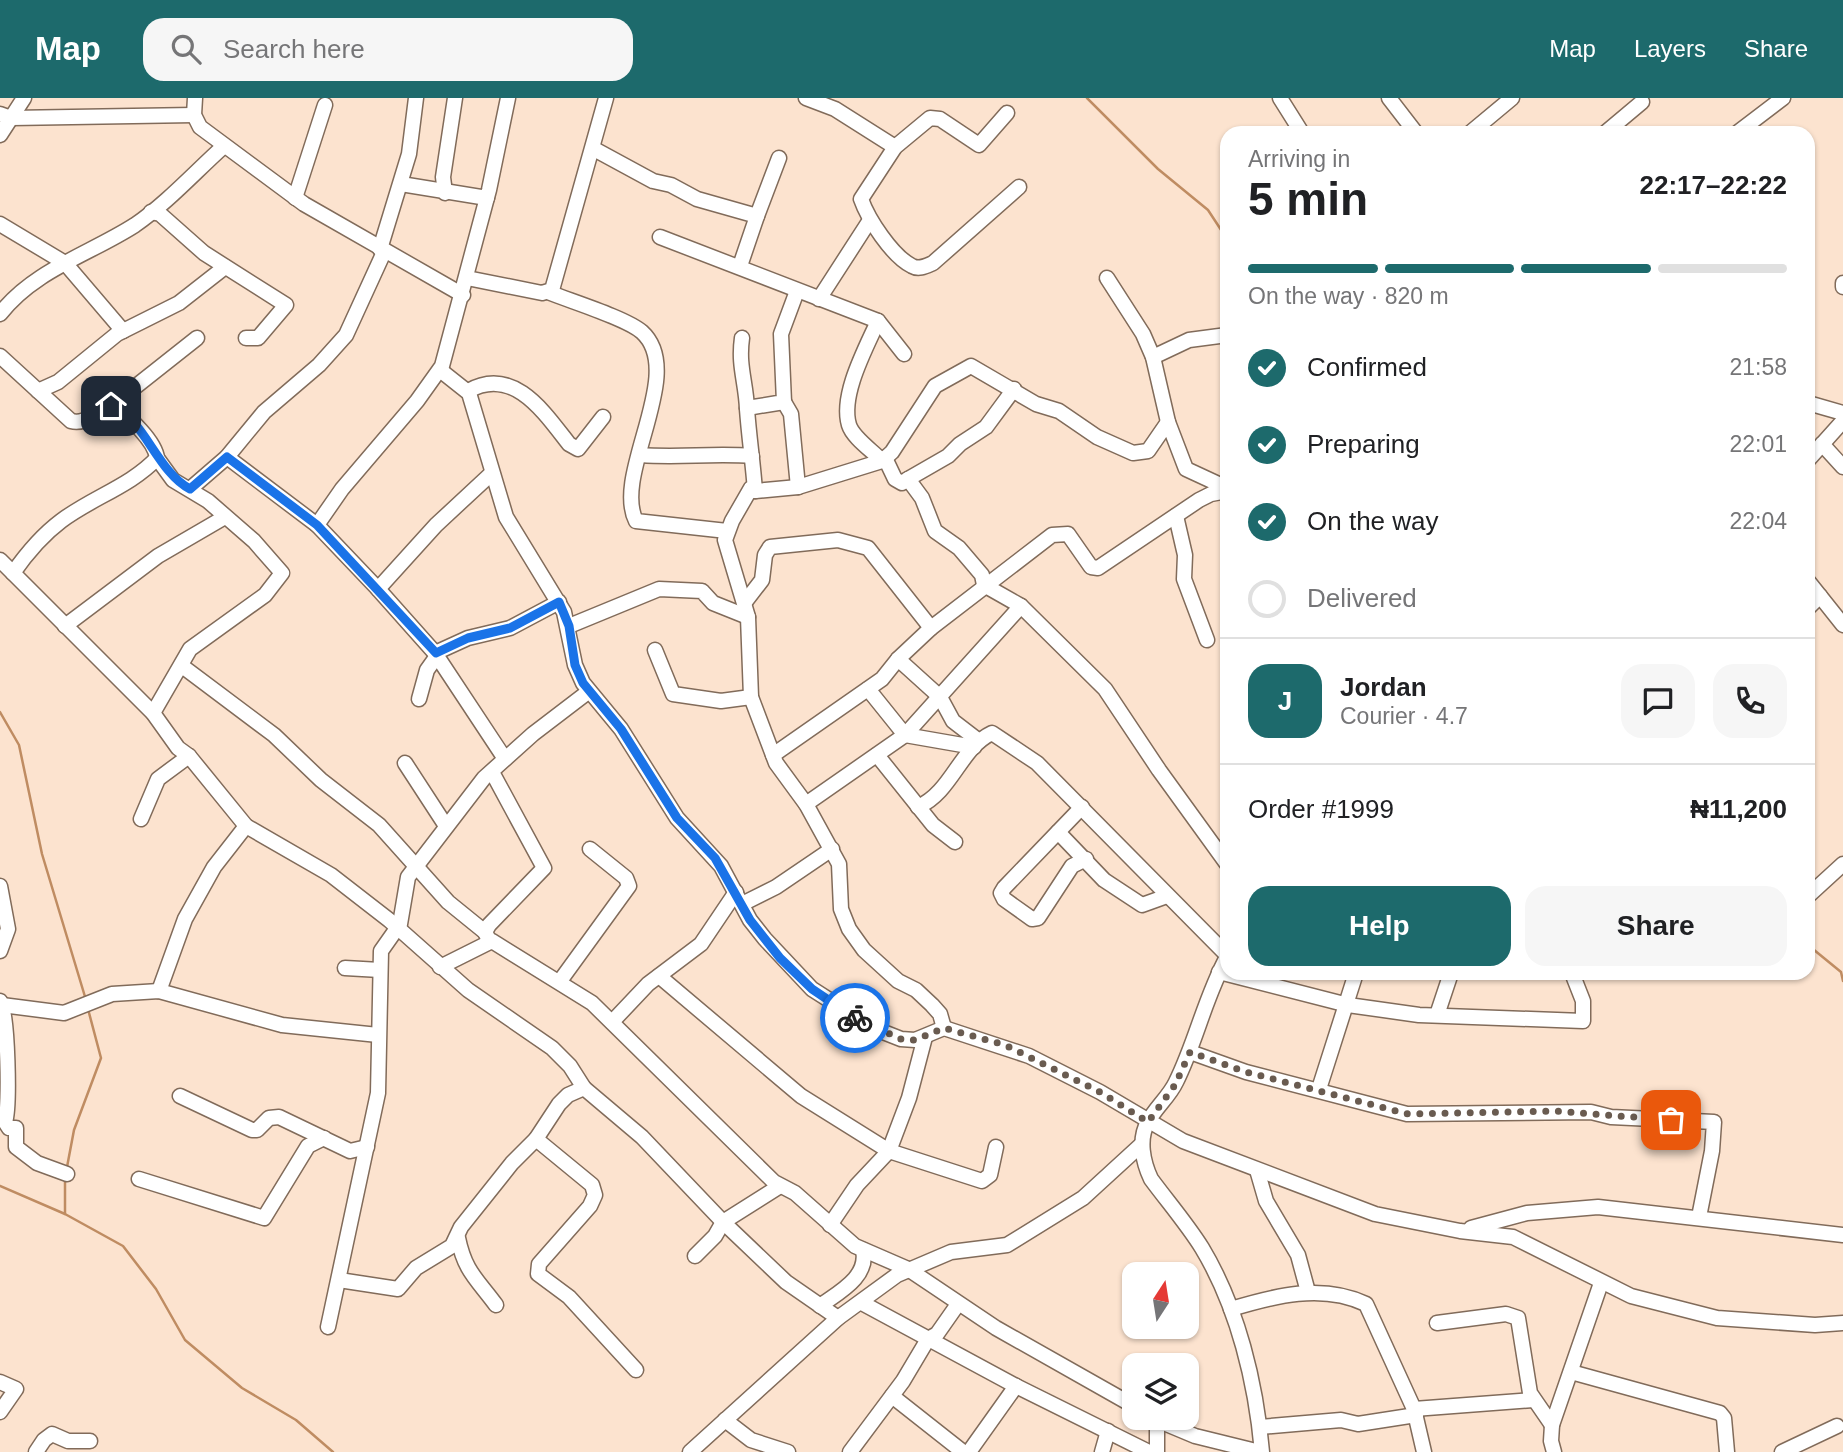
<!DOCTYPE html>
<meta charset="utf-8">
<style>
body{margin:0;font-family:Helvetica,sans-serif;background:#f6f6f6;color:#202124;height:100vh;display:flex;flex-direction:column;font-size:26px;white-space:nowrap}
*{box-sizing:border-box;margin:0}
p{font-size:23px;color:#757577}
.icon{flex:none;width:38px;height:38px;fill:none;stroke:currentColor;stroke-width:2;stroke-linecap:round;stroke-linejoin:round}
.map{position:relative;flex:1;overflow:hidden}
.panel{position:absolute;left:1220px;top:28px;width:595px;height:854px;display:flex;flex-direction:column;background:#fff;border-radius:21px;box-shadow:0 2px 5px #0004}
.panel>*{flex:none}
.needle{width:46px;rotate:12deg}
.controls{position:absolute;left:1122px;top:1164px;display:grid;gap:14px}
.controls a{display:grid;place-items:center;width:77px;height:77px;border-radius:14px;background:#fff;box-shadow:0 2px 5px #0004;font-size:35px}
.pin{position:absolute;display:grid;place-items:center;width:60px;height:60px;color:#fff;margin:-30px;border-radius:14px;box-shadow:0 4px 10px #0006}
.courier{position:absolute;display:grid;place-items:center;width:70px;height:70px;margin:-35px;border:5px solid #1a73e8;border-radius:50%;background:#fff;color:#222;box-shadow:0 2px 9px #0007}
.head em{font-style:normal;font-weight:700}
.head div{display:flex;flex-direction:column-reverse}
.head{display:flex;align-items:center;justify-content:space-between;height:119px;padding:0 28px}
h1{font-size:46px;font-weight:700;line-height:52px}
.bar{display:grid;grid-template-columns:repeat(4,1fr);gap:10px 7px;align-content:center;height:84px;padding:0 28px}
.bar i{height:9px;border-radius:5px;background:#e0e0e0}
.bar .active{background:#1d6a6c}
.bar p{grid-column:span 4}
.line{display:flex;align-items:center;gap:18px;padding:0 28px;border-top:2px solid #e0e0e0}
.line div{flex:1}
.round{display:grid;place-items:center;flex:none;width:74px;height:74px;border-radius:21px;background:#f6f6f6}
ol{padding:0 28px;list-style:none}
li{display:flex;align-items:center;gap:21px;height:77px}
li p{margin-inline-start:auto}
li .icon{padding:7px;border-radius:50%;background:#1d6a6c;color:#fff;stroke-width:4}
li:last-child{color:#757577}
li i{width:38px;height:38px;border:4px solid #e0e0e0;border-radius:50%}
.action{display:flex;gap:14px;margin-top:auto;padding:14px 28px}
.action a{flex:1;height:80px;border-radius:21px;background:#1d6a6c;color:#fff;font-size:28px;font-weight:700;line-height:80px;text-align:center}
.action a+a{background:#f6f6f6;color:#202124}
header{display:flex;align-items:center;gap:42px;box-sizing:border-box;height:98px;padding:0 35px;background:#1d6a6c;color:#fff}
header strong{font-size:33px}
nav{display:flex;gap:38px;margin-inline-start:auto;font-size:24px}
.search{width:490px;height:63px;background:#f6f6f6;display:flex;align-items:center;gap:18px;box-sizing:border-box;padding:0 24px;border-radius:21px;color:#757577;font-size:26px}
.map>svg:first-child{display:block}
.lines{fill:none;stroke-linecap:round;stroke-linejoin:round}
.stream{stroke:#bf8c62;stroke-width:2.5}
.minor-casing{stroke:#816b5a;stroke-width:17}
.minor{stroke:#fff;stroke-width:14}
.done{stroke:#695b50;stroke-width:7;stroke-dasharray:0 12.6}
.route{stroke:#1a73e8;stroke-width:9}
</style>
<header>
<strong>Map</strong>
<div class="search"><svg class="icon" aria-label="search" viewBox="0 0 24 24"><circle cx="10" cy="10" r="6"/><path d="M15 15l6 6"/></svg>Search here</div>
<nav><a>Map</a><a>Layers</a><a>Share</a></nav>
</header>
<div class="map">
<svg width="1843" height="1354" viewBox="0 0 1843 1354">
<rect width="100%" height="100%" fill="#fce3cf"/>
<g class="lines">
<g class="stream">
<path d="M1087,0L1158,71L1208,112L1227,141"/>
<path d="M0,614L19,647L42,756L86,902"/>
<path d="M1808,847L1841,874L1843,883"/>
<path d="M67,1069L74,1032L101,960L88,911"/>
<path d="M0,1088L65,1116L123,1148L156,1191L185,1242L242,1290L296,1322L333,1354"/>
<path d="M65,1116V1079"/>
</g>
<g class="minor-casing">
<g id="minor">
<path d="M195,0L194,17L200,29L304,106L463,197"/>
<path d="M806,0L835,11L895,49"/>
<path d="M1280,0L1302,35"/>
<path d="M1389,0L1416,35"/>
<path d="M1007,15L979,47L940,21L930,20L895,49L861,101C868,121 892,158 912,168C919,172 926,168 933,165L1019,89"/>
<path d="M0,16L11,20L194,17"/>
<path d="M1470,35L1512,0"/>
<path d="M1605,35L1642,4"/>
<path d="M1737,35L1783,0"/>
<path d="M0,37L24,0"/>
<path d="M594,51L653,83L671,87L697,101L757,118L740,168"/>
<path d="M401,86L487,100"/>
<path d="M445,95L443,79L455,0"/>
<path d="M295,100L325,7"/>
<path d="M151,114L160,116L204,155L286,207L258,240H246"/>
<path d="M757,118L779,60"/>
<path d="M0,126L65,165L123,233"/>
<path d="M660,139L878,223L904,256"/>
<path d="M380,151L409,56L416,0"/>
<path d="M467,180L542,195L552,192L606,0"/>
<path d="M1107,180L1143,236L1153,259L1168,324"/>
<path d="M1843,185V189"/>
<path d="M548,194C570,203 626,220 642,234C687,275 612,376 636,423L727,433"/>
<path d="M819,201L870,122"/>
<path d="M0,216C34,172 90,156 135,127C167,105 195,74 224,48"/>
<path d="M878,223C866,250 840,297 849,327C853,340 873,353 882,363"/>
<path d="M742,240C738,268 746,284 747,311C749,339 753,365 755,393L751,390L732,423L725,442L748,519L751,599L776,665L806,706L839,766L841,811L849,831L864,852L898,883L916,892L932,907L940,916L944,930"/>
<path d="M0,258L71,323C89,328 98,307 115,309C129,319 155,343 157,360C131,388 91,400 61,423C41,438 27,455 13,475"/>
<path d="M1153,259L1189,242L1227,237"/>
<path d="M440,272L469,295L506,419L564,514L575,567L583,585L621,631L677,720L721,768L750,822L765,841L812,891L873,930L901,941L915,942L944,930L1029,958L1100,994L1183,1043L1375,1116L1460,1133L1513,1139L1631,1198L1717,1220L1815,1227L1843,1225"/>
<path d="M38,293L58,284L117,236L179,205L225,169"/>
<path d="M468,293C513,267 544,314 569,346L578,351L603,319"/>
<path d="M784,304L791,316L798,389"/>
<path d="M1808,305L1843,315"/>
<path d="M111,308L197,240"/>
<path d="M747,310L784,304L781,236L797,193"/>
<path d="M1822,346L1843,369"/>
<path d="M641,357C678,360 714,355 752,358"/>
<path d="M227,359L317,427L378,491L435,555L505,661"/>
<path d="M885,360L895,381L902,385L908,381L948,358L960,346L986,329L1014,291"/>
<path d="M1808,362L1843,323"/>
<path d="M908,381L922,400L935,433L959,450L982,477L984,487L1021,508L1105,591L1159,672L1227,766"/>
<path d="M190,391L227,359L264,314L319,267L346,237L384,154"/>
<path d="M755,393L798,389L882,363L892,354L935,288L971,268L1036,306L1059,313L1097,339L1133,355L1148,353L1168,324L1186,371L1227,390"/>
<path d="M1176,418L1185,457L1184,481L1207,542"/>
<path d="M317,427L342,391L417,303L442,268L489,92L508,0"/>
<path d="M0,462L153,615L178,650L189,658L246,728L331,777L389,822L468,892L552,950L570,968L584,990"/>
<path d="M1808,483L1843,527"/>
<path d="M378,491L436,427L492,375"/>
<path d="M745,504L762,482L765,457L770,449L838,442L868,450L931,530"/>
<path d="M1808,510L1820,498"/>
<path d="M65,528L158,458L225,419"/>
<path d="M569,528L659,491L702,493L713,505L748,519"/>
<path d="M655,552L673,596L721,603L751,599"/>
<path d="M435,555L468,540L510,530L559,504"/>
<path d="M898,561L940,599L953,623L979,643"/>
<path d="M182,568L274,637L321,682L379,727L448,804L485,834"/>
<path d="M868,591L905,637L974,649"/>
<path d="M419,601L427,572L437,558"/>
<path d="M153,615L190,551L265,497L282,475L254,443L208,403L173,382L157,360"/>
<path d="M773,657L882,581L898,561L931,530L1052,437L1068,436L1091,469L1098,470L1199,402L1211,396L1227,393"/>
<path d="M877,657L933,727L955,744"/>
<path d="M405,665L446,728"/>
<path d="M806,706L905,637L1021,508"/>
<path d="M918,709C952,694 960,650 992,635L1037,665L1227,857"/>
<path d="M1082,709L1004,790L1001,795L1004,801L1032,821L1038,820L1072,768L1086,761"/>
<path d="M141,721L158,681L189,658"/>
<path d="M1058,734L1104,782L1142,807L1167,798"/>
<path d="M0,788L8,831L0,853"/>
<path d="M1808,798L1843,766"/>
<path d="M742,806L776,789L832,751"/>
<path d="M488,840L485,834L489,827L544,770L492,674"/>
<path d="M1227,859C1205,899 1196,944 1176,984C1169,999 1155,1010 1148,1024C1138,1041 1143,1064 1151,1081C1168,1104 1187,1126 1202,1150C1238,1210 1256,1285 1262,1354"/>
<path d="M440,869L492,843L592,905L774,1084L795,1095L855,1148L908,1171L996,1230L1134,1308"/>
<path d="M345,870L380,872"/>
<path d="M1219,874L1348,907L1419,917L1583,923V903L1572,875"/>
<path d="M659,878L801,998L889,1053L982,1083L990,1077L996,1049"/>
<path d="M560,883L629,788L626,780L590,751"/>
<path d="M159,893L185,821L214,769L246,728"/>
<path d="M0,903C8,916 10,1009 5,1024L9,1030H16V1049L37,1065L67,1076"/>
<path d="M2,907L64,915L112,896L159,893L282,927L378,937"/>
<path d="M1437,917L1451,875"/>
<path d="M612,924L648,886L701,846L736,794"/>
<path d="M1190,954L1246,974L1407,1016L1591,1014L1611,1019L1714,1024L1712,1053L1699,1119"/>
<path d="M1319,991L1356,875"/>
<path d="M180,998L252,1032H257L269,1020L279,1019L350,1053L367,1049"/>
<path d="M536,1041L592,1087L595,1097L590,1108L539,1166L538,1176L569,1199L636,1272"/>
<path d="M1257,1072L1266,1103L1298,1157L1308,1194"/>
<path d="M139,1081L264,1120L308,1048L324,1040"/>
<path d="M830,1127L857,1087L889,1053L909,1000L925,939"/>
<path d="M1471,1130L1527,1115L1598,1109L1843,1137"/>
<path d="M458,1140C465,1174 477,1181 496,1207"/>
<path d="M695,1158L715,1138L723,1124L780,1088"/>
<path d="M339,1182L398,1191L416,1170L452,1148L461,1129L512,1065L536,1041L559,1006L568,997L584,990L642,1039L723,1124L786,1184L838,1220"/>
<path d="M862,1205L1016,1288L1149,1354"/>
<path d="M820,1208C839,1194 869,1179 863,1152"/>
<path d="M1231,1211C1274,1198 1322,1185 1366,1206L1414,1311L1424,1354"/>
<path d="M1437,1225L1506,1216L1518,1220L1530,1295L1552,1327"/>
<path d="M328,1229L378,995L381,853L400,826L408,779L484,680L533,636L588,594"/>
<path d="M1571,1274L1720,1315L1724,1320L1727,1354"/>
<path d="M0,1284L16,1291L0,1314"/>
<path d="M892,1298L963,1354"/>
<path d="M1414,1311L1533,1302"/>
<path d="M1152,1320L1195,1338L1260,1354"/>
<path d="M725,1322L751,1342L788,1354"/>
<path d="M1260,1329L1341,1322L1358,1326L1416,1317"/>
<path d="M36,1354L44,1342L52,1336L68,1343H90"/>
<path d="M690,1354L838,1220L897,1177L951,1154L1007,1147L1083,1100L1142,1046"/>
<path d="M850,1354L903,1283L928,1241L937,1236L958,1206"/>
<path d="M969,1354L1016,1288"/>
<path d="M1102,1354L1108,1333"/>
<path d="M1157,1354V1323"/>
<path d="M1554,1354L1551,1343L1552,1327L1601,1185"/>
<path d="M1782,1354L1837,1328"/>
</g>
</g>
<use href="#minor" class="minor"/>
</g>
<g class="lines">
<path class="done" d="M855,920L901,941L915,942L944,930L1005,947L1100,994L1148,1024L1175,987L1190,954L1246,974L1408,1016L1555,1013L1671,1022"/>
<path class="route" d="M111,308C143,318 157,374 190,391L227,359L317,427L436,555L468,540L510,530L559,504L569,528L575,567L583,585L621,631L677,720L715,760L750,822L780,860L812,891L855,920"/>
</g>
</svg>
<div class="controls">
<a><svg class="needle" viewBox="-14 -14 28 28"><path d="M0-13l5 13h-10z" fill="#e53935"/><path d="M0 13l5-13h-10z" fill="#757577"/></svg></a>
<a><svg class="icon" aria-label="layers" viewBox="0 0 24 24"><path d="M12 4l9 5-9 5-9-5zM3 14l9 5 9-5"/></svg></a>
</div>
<div class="pin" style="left:1671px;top:1022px;background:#ea580c"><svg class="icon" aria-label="bag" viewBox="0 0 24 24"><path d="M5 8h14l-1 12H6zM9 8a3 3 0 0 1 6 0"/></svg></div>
<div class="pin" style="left:111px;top:308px;background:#1f2937"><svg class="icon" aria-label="home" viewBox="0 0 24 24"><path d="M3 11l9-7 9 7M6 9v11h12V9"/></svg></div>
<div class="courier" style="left:855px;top:920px"><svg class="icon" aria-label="bike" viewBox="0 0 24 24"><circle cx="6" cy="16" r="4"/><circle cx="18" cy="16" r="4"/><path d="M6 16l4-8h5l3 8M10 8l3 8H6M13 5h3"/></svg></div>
<section class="panel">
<div class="head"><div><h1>5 min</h1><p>Arriving in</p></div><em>22:17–22:22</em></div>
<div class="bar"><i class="active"></i><i class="active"></i><i class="active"></i><i></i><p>On the way · 820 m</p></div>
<ol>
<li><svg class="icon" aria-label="check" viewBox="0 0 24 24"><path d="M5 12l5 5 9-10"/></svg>Confirmed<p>21:58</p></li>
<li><svg class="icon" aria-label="check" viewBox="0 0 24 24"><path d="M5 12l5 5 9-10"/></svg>Preparing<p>22:01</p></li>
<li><svg class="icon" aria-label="check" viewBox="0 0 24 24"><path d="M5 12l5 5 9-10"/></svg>On the way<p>22:04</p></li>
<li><i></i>Delivered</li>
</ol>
<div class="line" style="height:126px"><b class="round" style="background:#1d6a6c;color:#fff">J</b><div><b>Jordan</b><p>Courier · 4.7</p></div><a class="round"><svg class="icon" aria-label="chat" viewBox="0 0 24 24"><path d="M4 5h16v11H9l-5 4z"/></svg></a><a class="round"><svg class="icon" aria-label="phone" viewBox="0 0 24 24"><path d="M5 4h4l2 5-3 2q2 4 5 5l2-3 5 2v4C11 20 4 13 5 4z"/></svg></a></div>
<div class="line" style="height:91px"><div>Order #1999</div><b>₦11,200</b></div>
<div class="action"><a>Help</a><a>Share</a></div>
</section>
</div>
